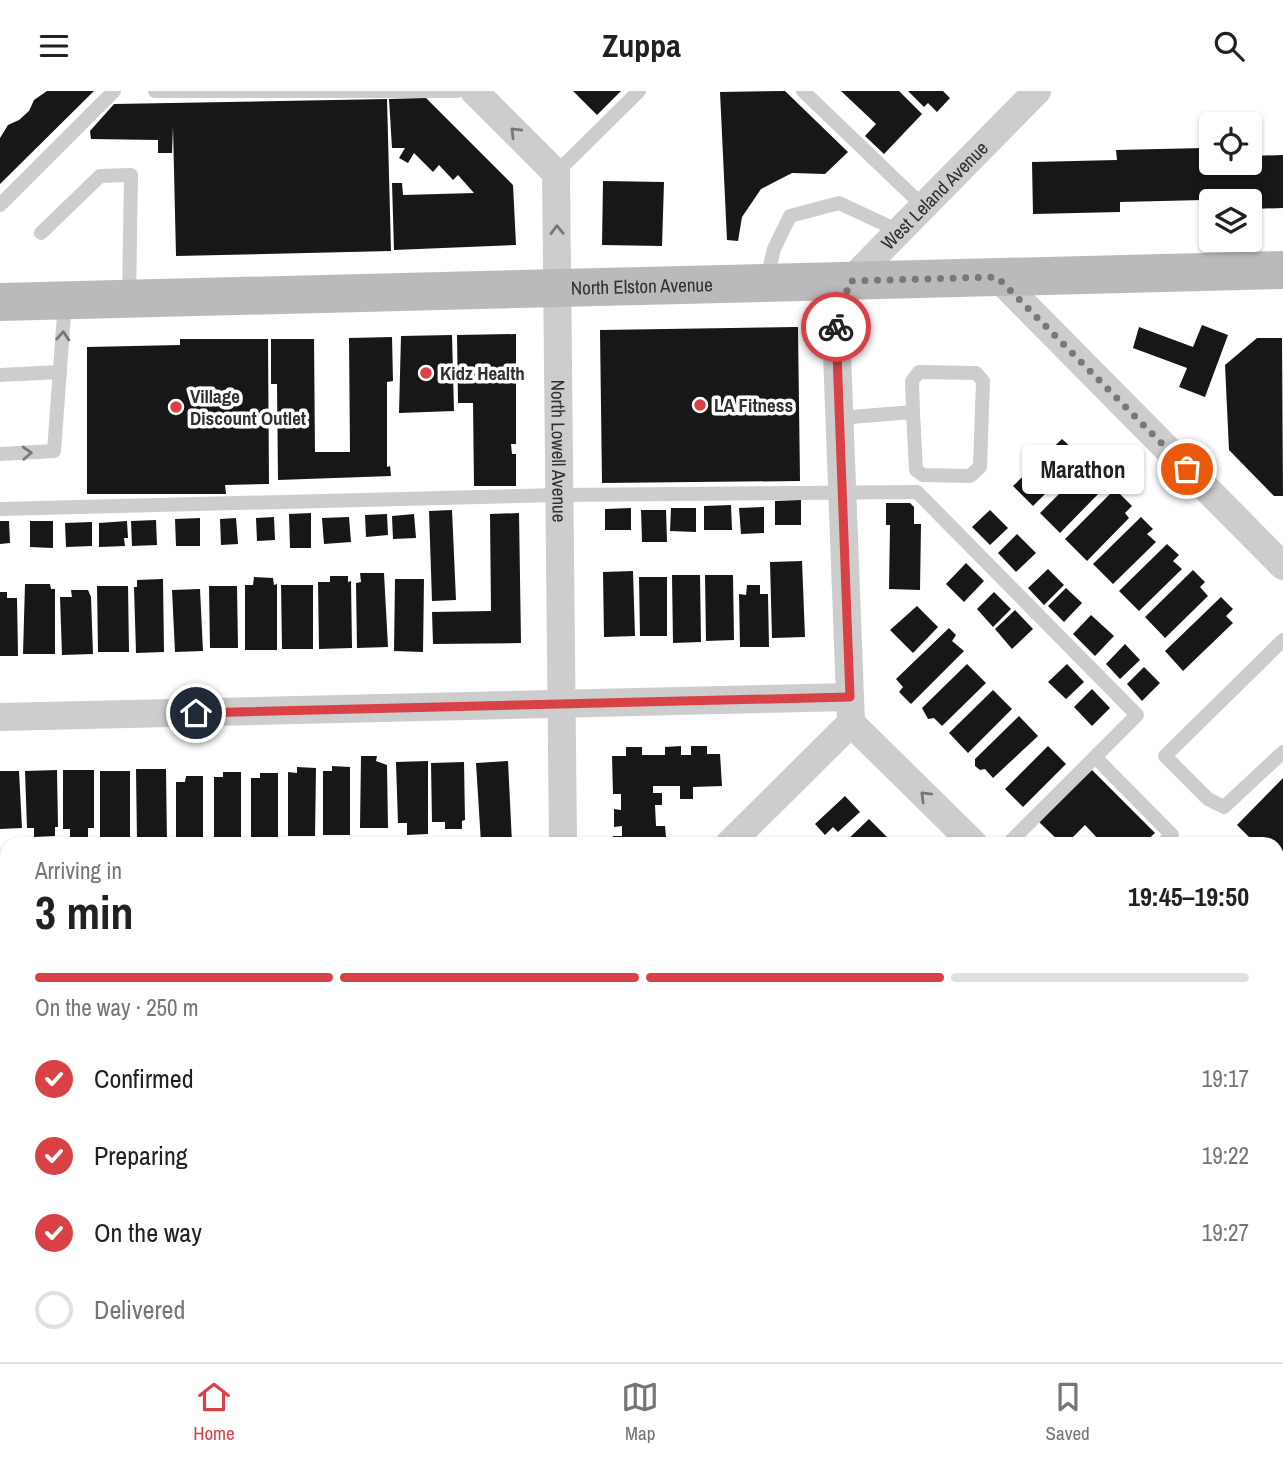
<!DOCTYPE html>
<meta charset="utf-8">
<style>
body{margin:0;font-family:"Archivo Narrow",sans-serif;background:#f6f6f6;color:#202124;height:100vh;display:flex;flex-direction:column;font-size:26px;white-space:nowrap}
*{box-sizing:border-box;margin:0}
p{font-size:23px;color:#757577}
.icon{flex:none;width:38px;height:38px;fill:none;stroke:currentColor;stroke-width:2;stroke-linecap:round;stroke-linejoin:round}
.map{position:relative;flex:1;overflow:hidden}
.side{position:absolute;left:0px;top:746px;width:1284px;height:527px;display:flex;flex-direction:column;background:#fff;border-radius:21px 21px 0 0;box-shadow:0 2px 5px #0004}
.side>*{flex:none}
.controls{position:absolute;left:1199px;top:21px;display:grid;gap:14px}
.controls a{display:grid;place-items:center;width:63px;height:63px;border-radius:7px;background:#fff;box-shadow:0 2px 5px #0004;font-size:35px}
.pin{position:absolute;display:grid;place-items:center;width:60px;height:60px;color:#fff;margin:-30px;border:4px solid #fff;border-radius:50%;box-shadow:0 2px 7px #0007}
.courier{position:absolute;display:grid;place-items:center;width:70px;height:70px;margin:-35px;border:5px solid #d84146;border-radius:50%;background:#fff;color:#222;box-shadow:0 2px 9px #0007}
.bubble{position:absolute;height:49px;border-radius:7px;background:#fff;box-shadow:0 2px 5px #0004;font-size:23px;font-weight:700;line-height:49px;text-align:center}
.head em{font-style:normal;font-weight:700}
.head div{display:flex;flex-direction:column-reverse}
.head{display:flex;align-items:center;justify-content:space-between;height:119px;padding:0 35px}
h1{font-size:46px;font-weight:700;line-height:52px}
.bar{display:grid;grid-template-columns:repeat(4,1fr);gap:10px 7px;align-content:center;height:84px;padding:0 35px}
.bar i{height:9px;border-radius:5px;background:#e0e0e0}
.bar .selected{background:#d84146}
.bar p{grid-column:span 4}
ol{padding:0 35px;list-style:none}
li{display:flex;align-items:center;gap:21px;height:77px}
li p{margin-inline-start:auto}
li .icon{padding:7px;border-radius:50%;background:#d84146;color:#fff;stroke-width:4}
li:last-child{color:#757577}
li i{width:38px;height:38px;border:4px solid #e0e0e0;border-radius:50%}
header{display:flex;justify-content:space-between;align-items:center;height:91px;padding:0 35px;background:#fff;font-size:32px;font-weight:700}
.dock{display:flex;justify-content:space-around;align-items:center;height:98px;border-top:2px solid #e0e0e0;background:#fff;font-size:19px;color:#757577}
.dock a{display:grid;justify-items:center;gap:4px}
.dock .selected{color:#d84146}
.map>svg:first-child{display:block}
.building{fill:#171717}
.lines{fill:none;stroke-linecap:round;stroke-linejoin:round}
.lane{stroke:#cdcdcd;stroke-width:14}
.street{stroke:#cdcdcd;stroke-width:28}
.secondary{stroke:#bababa;stroke-width:38}
.oneway{stroke:#777}
.done{stroke:#787878;stroke-width:7;stroke-dasharray:0 12.6}
.route{stroke:#d84146;stroke-width:9}
.poi-dot{fill:#d84146;stroke:#fff;stroke-width:2.5}
.labels{text-anchor:middle;stroke-width:7;stroke-linejoin:round;paint-order:stroke}
.street-label{font-size:19px;fill:#303030;stroke:#fff}
.poi-label{font-size:19px;font-weight:bold;fill:#303030;stroke:#fff;text-anchor:start}
</style>
<header><svg class="icon" aria-label="menu" viewBox="0 0 24 24"><path d="M4 6h16M4 12h16M4 18h16"/></svg>Zuppa<svg class="icon" aria-label="search" viewBox="0 0 24 24"><circle cx="10" cy="10" r="6"/><path d="M15 15l6 6"/></svg></header>
<div class="map">
<svg width="1283" height="1271" viewBox="0 0 1283 1271">
<rect width="100%" height="100%" fill="#fff"/>
<g class="building">
<path d="M47,0H94L0,93V47L8,34L19,29L29,20L34,9Z"/>
<path d="M573,0H621L597,24Z"/>
<path d="M785,0L848,61L825,83L792,82L761,98L742,126L738,150L727,149L720,1Z"/>
<path d="M841,0H899L922,23L884,63L865,45L876,33Z"/>
<path d="M908,0H943L950,7L937,21L928,12L924,16Z"/>
<path d="M426,7L513,94L516,154L394,159L392,92H402L403,104L474,102L458,84L453,89L439,74L433,81L414,62L408,72L399,67L405,57H392L389,8Z"/>
<path d="M387,8L391,160L176,165L173,36L172,62H158V49L91,48L90,40L114,13Z"/>
<path d="M1204,57V66H1211V72H1250V65L1283,64V117L1250,118V110H1211V119H1203V109L1120,111V121L1033,123L1032,71L1117,69L1116,59Z"/>
<path d="M603,90L664,91L662,155L602,154Z"/>
<path d="M1202,234L1228,244L1205,306L1179,296L1187,277L1133,257L1139,236L1193,256Z"/>
<path d="M798,236L800,390L602,392L600,239Z"/>
<path d="M516,243V353H511L512,363H516V395H474L473,312H458L457,244Z"/>
<path d="M452,244L454,320L399,322L401,245Z"/>
<path d="M392,246L393,290L387,291V376L390,375L391,385L278,389L277,293H271V248H314L315,361H350L349,247Z"/>
<path d="M1257,247H1282L1283,405H1274L1229,359L1225,274Z"/>
<path d="M180,248H268L269,393L225,394L226,403H87V256L180,254Z"/>
<path d="M1062,348L1073,358L1068,363L1077,371L1033,415L1013,395Z"/>
<path d="M1088,374L1100,385L1095,390L1103,398L1060,442L1040,422Z"/>
<path d="M1115,398L1132,415L1125,422L1129,427L1087,470L1065,448Z"/>
<path d="M801,409V434H775V410Z"/>
<path d="M886,412H910L914,416V433H921L920,499L889,498L890,434H886Z"/>
<path d="M731,414L732,439H704V415Z"/>
<path d="M764,416V442L741,443L739,417Z"/>
<path d="M631,417V439H605V418Z"/>
<path d="M671,417H696V441L670,440Z"/>
<path d="M452,419L456,509L432,510L429,420Z"/>
<path d="M641,419H666L667,451H642Z"/>
<path d="M990,419L1008,437L990,454L972,436Z"/>
<path d="M311,422V457H290L289,423Z"/>
<path d="M519,422L521,552L433,553L432,521L491,520L490,423Z"/>
<path d="M387,423L388,444L366,446L365,424Z"/>
<path d="M414,423L416,447L393,448L392,425Z"/>
<path d="M274,426L275,449L257,450L256,427Z"/>
<path d="M349,426L351,451L324,453L322,427Z"/>
<path d="M1141,426L1153,438L1147,443L1156,451L1113,493L1093,473Z"/>
<path d="M200,427V455H176L175,428Z"/>
<path d="M236,427L238,453L221,454L220,428Z"/>
<path d="M156,429L157,454L132,455L131,430Z"/>
<path d="M0,430H9L10,452L0,453Z"/>
<path d="M30,430H53V457L30,456Z"/>
<path d="M127,430L128,447H124L125,455L99,456V432Z"/>
<path d="M92,431V455L66,456L65,432Z"/>
<path d="M1017,443L1036,462L1016,481L998,462Z"/>
<path d="M1167,453L1179,464L1173,470L1182,478L1139,520L1119,500Z"/>
<path d="M802,470L805,546L772,547L770,471Z"/>
<path d="M966,472L984,490L964,511L946,493Z"/>
<path d="M1048,478L1064,494L1044,514L1028,497Z"/>
<path d="M1193,479L1205,491L1200,496L1208,505L1165,547L1145,526Z"/>
<path d="M633,480L635,545L604,546L603,481Z"/>
<path d="M360,482H384L388,556L357,557L356,492L361,491Z"/>
<path d="M672,484H700L701,551L673,552Z"/>
<path d="M705,484H733L734,549L706,550Z"/>
<path d="M330,485H348V491L351,490L352,557L319,558L318,491H330Z"/>
<path d="M254,486L273,487L274,494L277,493V559H245V494H253Z"/>
<path d="M639,486H667V545H640Z"/>
<path d="M163,488L164,561L136,562L134,496H137V489Z"/>
<path d="M395,488H424L423,561L394,560Z"/>
<path d="M25,493H50L51,498H55V563H23Z"/>
<path d="M281,494H313V558H282Z"/>
<path d="M747,494H760V503H768L769,556H740L739,503L746,504Z"/>
<path d="M97,495H128L129,561H98Z"/>
<path d="M209,495H237L238,557H210Z"/>
<path d="M1066,497L1082,512L1064,531L1048,515Z"/>
<path d="M200,498L203,560L175,561L172,499Z"/>
<path d="M71,499H88L91,506L93,563L62,564L60,506H72Z"/>
<path d="M0,501H7V507H17L18,565H0Z"/>
<path d="M994,501L1011,518L993,536L977,518Z"/>
<path d="M1221,506L1233,518L1226,525L1233,532L1183,580L1165,560Z"/>
<path d="M917,515L938,536L913,562L890,539Z"/>
<path d="M1015,519L1033,538L1012,558L995,538Z"/>
<path d="M1091,524L1114,545L1095,565L1073,543Z"/>
<path d="M949,537L956,544L952,550L964,560L911,613L899,601L903,596L896,588Z"/>
<path d="M1125,553L1140,569L1120,588L1106,573Z"/>
<path d="M967,573L986,592L942,635L934,627L928,628L922,617Z"/>
<path d="M1067,573L1084,591L1066,608L1048,591Z"/>
<path d="M1144,576L1160,592L1142,610L1127,593Z"/>
<path d="M1092,598L1110,617L1092,635L1074,616Z"/>
<path d="M993,599L1012,618L968,662L949,642Z"/>
<path d="M1019,625L1038,645L993,687L985,678L980,679L975,675V668Z"/>
<path d="M681,655V664H691V655H707V663H720L722,695L693,696V708H680V695H653V702H662V714H655L656,735H665L666,746L653,747V752H613V745H622V735L614,736V718L621,719V703H613L612,665H626V656H642V664H665V656Z"/>
<path d="M1048,655L1066,673L1023,716L1005,698Z"/>
<path d="M361,665H377L376,670L387,674L388,737H360Z"/>
<path d="M428,670V743L407,744V732H398L396,671Z"/>
<path d="M508,670L512,752H481L476,672Z"/>
<path d="M464,671L465,729L462,730V738H445V731H432L431,672Z"/>
<path d="M332,675L350,676V744H323V680H332Z"/>
<path d="M297,676L316,677L315,745H288V681L297,682Z"/>
<path d="M136,678H166L167,752H141L140,748L137,749Z"/>
<path d="M57,679L58,736H55V745L34,746V737H27L25,680Z"/>
<path d="M63,679H94V737H88V746L70,747V738H63Z"/>
<path d="M1092,679L1155,742L1144,752H1097L1100,750L1085,734L1067,752H1061L1039,731Z"/>
<path d="M0,680H19L22,737L0,738Z"/>
<rect x="100" y="680" width="30" height="68"/>
<path d="M223,681H241V750H214V686H223Z"/>
<path d="M260,682H278V750H251V687H260Z"/>
<path d="M186,685H203V752H176V691H185Z"/>
<path d="M1283,687V780L1278,775V752H1255L1237,734Z"/>
<path d="M845,705L860,721L838,741L833,736L825,744L815,733Z"/>
<path d="M869,728L889,748L885,752H844Z"/>
<path d="M7,786V813H0V787Z"/>
<path d="M7,840V865H0V841Z"/>
<rect x="0" y="910" width="7" height="69"/>
<path d="M1283,969V1001L1278,996V974Z"/>
<path d="M0,1089H6L7,1154H0Z"/>
<path d="M1278,1111L1283,1117V1165L1278,1160Z"/>
<path d="M1283,1217V1260L1278,1266V1223Z"/>
<path d="M4,1249L7,1265H22L16,1271H0V1253Z"/>
<path d="M43,1265H82L88,1271H49Z"/>
<path d="M109,1265H150L144,1271H115Z"/>
<path d="M390,1265H421L416,1271H396Z"/>
<path d="M434,1265H473L467,1271H428Z"/>
<path d="M662,1265H752L747,1271H656Z"/>
<path d="M984,1265H1106L1112,1271H978Z"/>
<path d="M1153,1265H1195L1198,1268L1195,1271H1159Z"/>
</g>
<g class="lines">
<g class="lane">
<path d="M155,0H457"/>
<path d="M803,0L924,116"/>
<path d="M556,82L639,0"/>
<path d="M0,114L114,0"/>
<path d="M41,142L100,85L131,84L129,206"/>
<path d="M766,191L774,158L790,125L839,112L899,140"/>
<path d="M0,284L60,281"/>
<path d="M839,327L913,321L912,290L919,281L976,282L983,290L980,376L970,385L923,384L916,379L913,321"/>
<path d="M0,363L54,360L65,210"/>
<path d="M0,418L559,404L917,401L1137,624L1009,752"/>
<path d="M1283,549L1165,665L1208,708L1224,716L1283,661"/>
<path d="M1095,666L1172,744L1163,752"/>
<path d="M0,830H7"/>
<path d="M1278,1210L1283,1204"/>
<path d="M0,1239H7"/>
<path d="M613,1265L619,1271"/>
<path d="M808,1265L814,1271"/>
<path d="M640,1271L646,1265"/>
<path d="M1216,1271L1222,1265"/>
</g>
<g class="street">
<path id="s1" d="M474,0L556,82L563,752"/>
<path d="M997,186L1283,475"/>
<path d="M0,626L850,606"/>
<path d="M851,632L973,752"/>
<path id="s2" d="M730,752L851,632L836,237L850,190L1037,0"/>
<path d="M0,1038H7"/>
<path d="M1278,1053L1283,1058"/>
<path d="M314,1265L319,1271"/>
<path d="M211,1271L217,1265"/>
</g>
<g class="secondary">
<path id="s3" d="M0,211L1283,179"/>
<path d="M1278,921L1283,916"/>
<path d="M926,1271L932,1265"/>
</g>
</g>
<defs><path id="oneway-chevron" d="M-2-3.5L2.5 0L-2 3.5" fill="none" stroke-width="1.6" stroke-linecap="round" stroke-linejoin="round" transform="scale(1.75)"/></defs>
<g class="oneway">
<use href="#oneway-chevron" transform="translate(515 41) rotate(-135)"/>
<use href="#oneway-chevron" transform="translate(557 139) rotate(-91)"/>
<use href="#oneway-chevron" transform="translate(63 245) rotate(-86)"/>
<use href="#oneway-chevron" transform="translate(27 362) rotate(-3)"/>
<use href="#oneway-chevron" transform="translate(925 705) rotate(-135)"/>
</g>
<g class="lines">
<path class="done" d="M836,236L850,190L997,186L1187,378"/>
<path class="route" d="M196,622L850,606L836,236"/>
</g>
<g class="poi-dot">
<circle cx="426" cy="282" r="7"/>
<circle cx="700" cy="314" r="7"/>
<circle cx="176" cy="316" r="7"/>
</g>
<g class="labels">
<g class="street-label">
<text dy="7" stroke="none"><textPath href="#s2" startOffset="735">West Leland Avenue</textPath></text>
<text dy="7" stroke="none"><textPath href="#s3" startOffset="642">North Elston Avenue</textPath></text>
<text dy="7" stroke="none"><textPath href="#s1" startOffset="394">North Lowell Avenue</textPath></text>
</g>
<g class="poi-label">
<text x="440" y="289">Kidz Health</text>
<text x="190" y="312">Village<tspan x="190" dy="22">Discount Outlet</tspan></text>
<text x="714" y="321">LA Fitness</text>
</g>
</g>
</svg>
<div class="controls">
<a><svg class="icon" aria-label="locate" viewBox="0 0 24 24"><circle cx="12" cy="12" r="6"/><path d="M12 2v4M12 18v4M2 12h4M18 12h4"/></svg></a>
<a><svg class="icon" aria-label="layers" viewBox="0 0 24 24"><path d="M12 4l9 5-9 5-9-5zM3 14l9 5 9-5"/></svg></a>
</div>
<div class="pin" style="left:1187px;top:378px;background:#ea580c"><svg class="icon" aria-label="bag" viewBox="0 0 24 24"><path d="M5 8h14l-1 12H6zM9 8a3 3 0 0 1 6 0"/></svg></div>
<div class="pin" style="left:196px;top:622px;background:#1f2937"><svg class="icon" aria-label="home" viewBox="0 0 24 24"><path d="M3 11l9-7 9 7M6 9v11h12V9"/></svg></div>
<div class="courier" style="left:836px;top:236px"><svg class="icon" aria-label="bike" viewBox="0 0 24 24"><circle cx="6" cy="16" r="4"/><circle cx="18" cy="16" r="4"/><path d="M6 16l4-8h5l3 8M10 8l3 8H6M13 5h3"/></svg></div>
<div class="bubble" style="left:1022px;top:354px;width:122px">Marathon</div>
<section class="side">
<div class="head"><div><h1>3 min</h1><p>Arriving in</p></div><em>19:45–19:50</em></div>
<div class="bar"><i class="selected"></i><i class="selected"></i><i class="selected"></i><i></i><p>On the way · 250 m</p></div>
<ol>
<li><svg class="icon" aria-label="check" viewBox="0 0 24 24"><path d="M5 12l5 5 9-10"/></svg>Confirmed<p>19:17</p></li>
<li><svg class="icon" aria-label="check" viewBox="0 0 24 24"><path d="M5 12l5 5 9-10"/></svg>Preparing<p>19:22</p></li>
<li><svg class="icon" aria-label="check" viewBox="0 0 24 24"><path d="M5 12l5 5 9-10"/></svg>On the way<p>19:27</p></li>
<li><i></i>Delivered</li>
</ol>
</section>
</div>
<nav class="dock">
<a class="selected"><svg class="icon" aria-label="home" viewBox="0 0 24 24"><path d="M3 11l9-7 9 7M6 9v11h12V9"/></svg>Home</a>
<a><svg class="icon" aria-label="map" viewBox="0 0 24 24"><path d="M3 6l6-2 6 2 6-2v14l-6 2-6-2-6 2zM9 4v14M15 6v14"/></svg>Map</a>
<a><svg class="icon" aria-label="saved" viewBox="0 0 24 24"><path d="M7 4h10v16l-5-4-5 4z"/></svg>Saved</a>
</nav>
